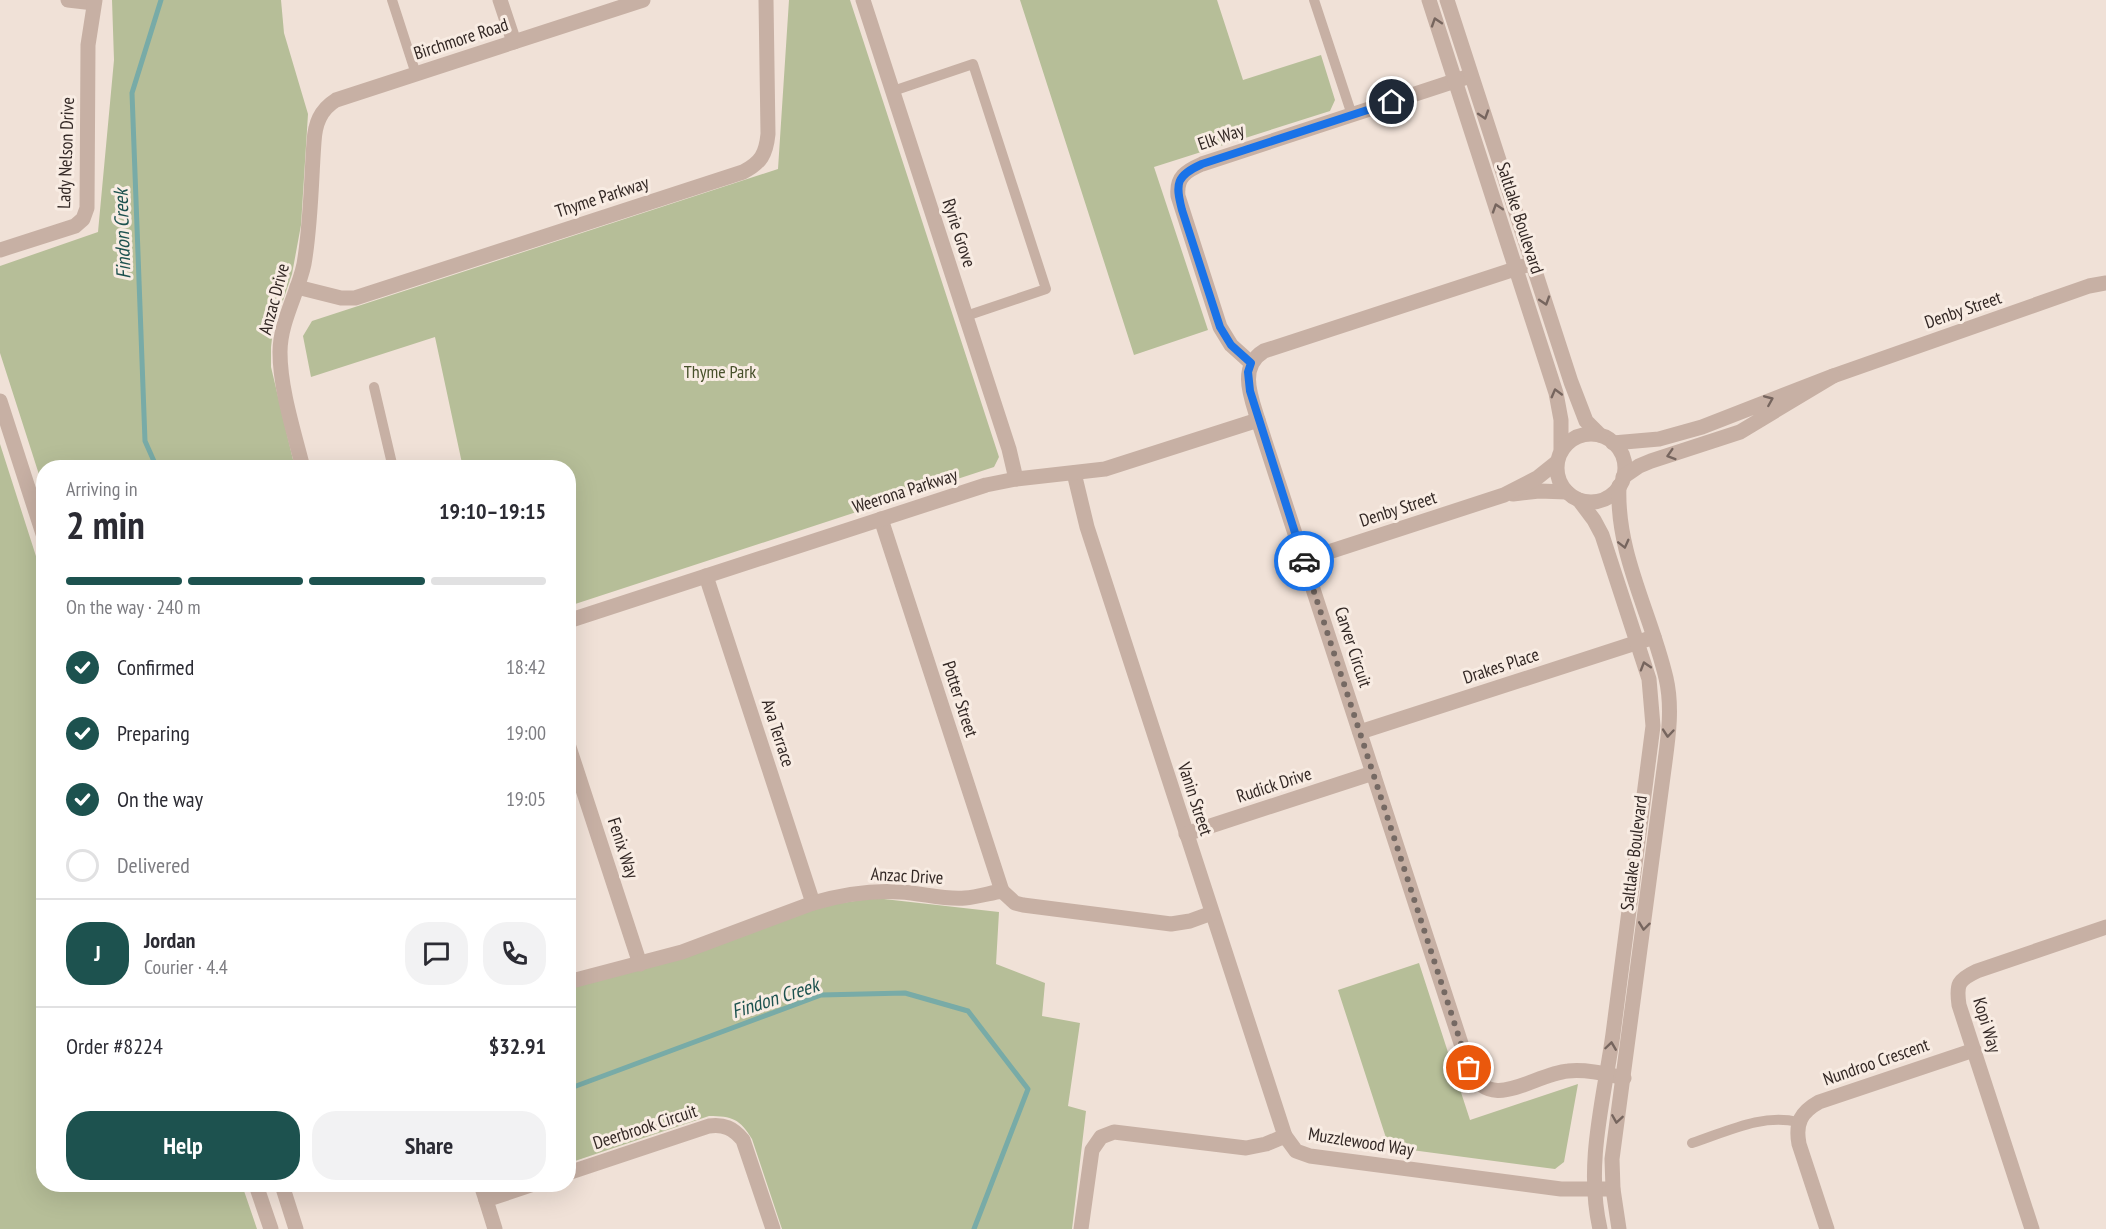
<!DOCTYPE html>
<meta charset="utf-8">
<style>
body{margin:0;font-family:"PT Sans Narrow",sans-serif;background:#f2f2f3;color:#2b2b33;height:100vh;display:flex;flex-direction:column;font-size:22px;white-space:nowrap}
*{box-sizing:border-box;margin:0}
p{font-size:20px;color:#7c7c81}
.icon{flex:none;width:33px;height:33px;fill:none;stroke:currentColor;stroke-width:2;stroke-linecap:round;stroke-linejoin:round}
.map{position:relative;flex:1;overflow:hidden}
.panel{position:absolute;left:36px;top:460px;width:540px;height:732px;display:flex;flex-direction:column;background:#fff;border-radius:24px;box-shadow:0 6px 24px #0002}
.panel>*{flex:none}
.pin{position:absolute;display:grid;place-items:center;width:51px;height:51px;color:#fff;margin:-26px;border:3px solid #fff;border-radius:50%;box-shadow:0 2px 6px #0007}
.courier{position:absolute;display:grid;place-items:center;width:60px;height:60px;margin:-30px;border:4px solid #1a73e8;border-radius:50%;background:#fff;color:#222;box-shadow:0 2px 8px #0007}
.head em{font-style:normal;font-weight:700}
.head div{display:flex;flex-direction:column-reverse}
.head{display:flex;align-items:center;justify-content:space-between;height:102px;padding:0 30px}
h1{font-size:39px;font-weight:700;line-height:45px}
.bar{display:grid;grid-template-columns:repeat(4,1fr);gap:9px 6px;align-content:center;height:72px;padding:0 30px}
.bar i{height:8px;border-radius:4px;background:#e1e1e2}
.bar .on{background:#1d524f}
.bar p{grid-column:span 4}
.line{display:flex;align-items:center;gap:15px;padding:0 30px;border-top:2px solid #e1e1e2}
.line div{flex:1}
.round{display:grid;place-items:center;flex:none;width:63px;height:63px;border-radius:24px;background:#f2f2f3}
ol{padding:0 30px;list-style:none}
li{display:flex;align-items:center;gap:18px;height:66px}
li p{margin-inline-start:auto}
li .icon{padding:6px;border-radius:50%;background:#1d524f;color:#fff;stroke-width:4}
li:last-child{color:#7c7c81}
li i{width:33px;height:33px;border:3px solid #e1e1e2;border-radius:50%}
.primary-button{display:flex;gap:12px;margin-top:auto;padding:12px 30px}
.primary-button a{flex:1;height:69px;border-radius:24px;background:#1d524f;color:#fff;font-size:24px;font-weight:700;line-height:69px;text-align:center}
.primary-button a+a{background:#f2f2f3;color:#2b2b33}
.map>svg:first-child{display:block}
.green{fill:#b6be98}
.lines{fill:none;stroke-linecap:round;stroke-linejoin:round}
.stream{stroke:#78aba7;stroke-width:5}
.service{stroke:#c7b0a4;stroke-width:10}
.minor{stroke:#c7b0a4;stroke-width:15}
.tertiary{stroke:#c7b0a4;stroke-width:15}
.oneway{stroke:#76655e}
.done{stroke:#756963;stroke-width:6;stroke-dasharray:0 10.8}
.route{stroke:#1a73e8;stroke-width:8}
.labels{text-anchor:middle;stroke-width:6;stroke-linejoin:round;paint-order:stroke}
.street-label{font-size:18px;fill:#332825;stroke:#f8ece3}
.park-label{font-size:18px;fill:#47502a;stroke:#f8ece3}
.water-label{font-size:20px;font-style:italic;fill:#1d524f;stroke:#f8ece3}
</style>
<div class="map">
<svg width="2106" height="1229" viewBox="0 0 2106 1229">
<rect width="100%" height="100%" fill="#f0e1d7"/>
<g class="green">
<path d="M112,0H281L284,33L308,114L301,225L292,274L273,330L271,347V367L295,468H44L43,487L0,353V266L98,232L114,60Z"/>
<path d="M789,0H850L999,457L994,467L569,606L568,468H463L435,337L311,377L303,336L312,321L778,169Z"/>
<path d="M1020,0H1217L1243,80L1321,55L1335,100L1330,111L1154,167L1208,330L1134,355Z"/>
<path d="M0,444L43,578L44,1185H242L257,1229H0Z"/>
<path d="M875,898L999,912L996,964L1045,983L1042,1016L1080,1023L1068,1106L1086,1111L1072,1229H782L752,1139C740,1119 732,1116 709,1116L569,1163V988L828,905Z"/>
<path d="M1419,963L1470,1120L1578,1084L1564,1162L1555,1169L1389,1147L1338,990Z"/>
</g>
<g class="lines">
<g class="stream">
<path d="M157,468L145,441L132,93L161,0"/>
<path d="M568,1089L821,995L905,993L968,1011L1028,1089L974,1229"/>
</g>
<g class="service">
<path d="M392,0L416,74"/>
<path d="M1314,0L1352,115"/>
<path d="M893,91L973,64L1046,289L966,316"/>
<path d="M374,387L393,468"/>
<path d="M1692,1143C1726,1132 1762,1113 1798,1122"/>
</g>
<g class="minor">
<path d="M68,0L94,3"/>
<path d="M500,0L514,42"/>
<path d="M863,0L1009,449L1016,479"/>
<path d="M0,250L75,226L83,219L87,208L88,45L95,0"/>
<path d="M1533,263L1264,351C1238,367 1251,397 1258,420L1469,1068C1490,1115 1533,1074 1568,1071C1586,1069 1606,1074 1624,1078"/>
<path d="M297,287L341,298H355L743,172C761,163 766,154 768,134L766,0"/>
<path d="M1251,363L1231,345L1220,327L1178,196C1176,177 1186,171 1202,164L1467,77"/>
<path d="M0,401L44,537"/>
<path d="M303,468C294,432 280,389 280,352C280,322 298,293 304,264C311,224 311,183 314,142C315,124 320,110 336,100L643,0"/>
<path d="M1074,473L1087,527L1285,1136"/>
<path d="M1513,494L1539,491L1567,492"/>
<path d="M881,519L1002,891"/>
<path d="M1304,560L1504,495L1537,478L1557,462"/>
<path d="M706,576L813,903"/>
<path d="M568,621L986,485L1016,479L1105,469L1258,420"/>
<path d="M1360,732L1654,637"/>
<path d="M568,744L640,964"/>
<path d="M1186,834L1373,773"/>
<path d="M568,982L682,952L813,903C841,895 871,890 900,892C922,893 944,900 965,898C977,897 990,893 1002,891L1015,903L1023,905L1171,924L1190,921L1212,913"/>
<path d="M568,1173L709,1126C724,1124 733,1128 743,1140L773,1229"/>
<path d="M256,1185L271,1229"/>
<path d="M282,1185L296,1229"/>
<path d="M481,1185L486,1200L531,1185"/>
<path d="M486,1200L495,1229"/>
<path d="M1081,1229L1092,1150L1101,1137L1114,1132L1246,1148L1266,1144L1285,1136L1296,1151L1310,1156L1561,1189H1613"/>
<path d="M1827,1229L1799,1144C1795,1123 1801,1112 1819,1102L1974,1050"/>
<path d="M2032,1229L1959,1005C1956,984 1958,980 1977,971L2106,927"/>
</g>
<g class="tertiary">
<path d="M1429,0L1556,393L1561,420V451"/>
<path d="M1447,0L1571,382L1586,421L1600,435"/>
<path d="M1833,376L2089,286L2106,283"/>
<circle cx="1591" cy="468" r="34"/>
<path d="M1613,443L1659,439L1702,427L1833,376L1740,432L1651,461L1639,466L1623,477"/>
<path d="M1579,500L1594,520L1602,535L1649,679L1653,726C1639,829 1626,932 1613,1034C1604,1099 1585,1164 1600,1229"/>
<path d="M1619,1229L1613,1189L1612,1159L1664,769C1668,739 1673,708 1666,678C1651,613 1616,554 1619,486"/>
</g>
</g>
<defs><path id="oneway-chevron" d="M-2-3.5L2.5 0L-2 3.5" fill="none" stroke-width="1.6" stroke-linecap="round" stroke-linejoin="round" transform="scale(1.5)"/></defs>
<g class="oneway">
<use href="#oneway-chevron" transform="translate(1436 22) rotate(-108)"/>
<use href="#oneway-chevron" transform="translate(1484 115) rotate(72)"/>
<use href="#oneway-chevron" transform="translate(1497 208) rotate(-108)"/>
<use href="#oneway-chevron" transform="translate(1545 301) rotate(72)"/>
<use href="#oneway-chevron" transform="translate(1556 393) rotate(-105)"/>
<use href="#oneway-chevron" transform="translate(1769 400) rotate(-23)"/>
<use href="#oneway-chevron" transform="translate(1671 455) rotate(163)"/>
<use href="#oneway-chevron" transform="translate(1624 544) rotate(76)"/>
<use href="#oneway-chevron" transform="translate(1645 666) rotate(-107)"/>
<use href="#oneway-chevron" transform="translate(1668 733) rotate(95)"/>
<use href="#oneway-chevron" transform="translate(1644 926) rotate(97)"/>
<use href="#oneway-chevron" transform="translate(1611 1046) rotate(-82)"/>
<use href="#oneway-chevron" transform="translate(1617 1119) rotate(99)"/>
</g>
<g class="lines">
<path class="done" d="M1304,561L1469,1068"/>
<path class="route" d="M1304,561L1250,391L1248,372L1251,363L1231,345L1220,327L1182,210C1175,183 1176,176 1202,164L1392,102"/>
</g>
<g class="labels">
<g class="street-label">
<text transform="translate(461 39) rotate(-18)" y="6">Birchmore Road</text>
<text transform="translate(1221 137) rotate(-19)" y="6">Elk Way</text>
<text transform="translate(66 153) rotate(-88)" y="6">Lady Nelson Drive</text>
<text transform="translate(602 197) rotate(-18)" y="6">Thyme Parkway</text>
<text transform="translate(1520 218) rotate(72)" y="6">Saltlake Boulevard</text>
<text transform="translate(959 233) rotate(72)" y="6">Ryrie Grove</text>
<text transform="translate(274 299) rotate(-75)" y="6">Anzac Drive</text>
<text transform="translate(1963 310) rotate(-19)" y="6">Denby Street</text>
<text transform="translate(905 491) rotate(-18)" y="6">Weerona Parkway</text>
<text transform="translate(1398 509) rotate(-18)" y="6">Denby Street</text>
<text transform="translate(1353 647) rotate(72)" y="6">Carver Circuit</text>
<text transform="translate(1501 666) rotate(-18)" y="6">Drakes Place</text>
<text transform="translate(960 699) rotate(72)" y="6">Potter Street</text>
<text transform="translate(778 733) rotate(72)" y="6">Ava Terrace</text>
<text transform="translate(1274 785) rotate(-18)" y="6">Rudick Drive</text>
<text transform="translate(1195 799) rotate(72)" y="6">Vanin Street</text>
<text transform="translate(623 848) rotate(72)" y="6">Fenix Way</text>
<text transform="translate(1634 853) rotate(-83)" y="6">Saltlake Boulevard</text>
<text transform="translate(907 876) rotate(3)" y="6">Anzac Drive</text>
<text transform="translate(1987 1025) rotate(73)" y="6">Kopi Way</text>
<text transform="translate(1876 1062) rotate(-19)" y="6">Nundroo Crescent</text>
<text transform="translate(645 1127) rotate(-18)" y="6">Deerbrook Circuit</text>
<text transform="translate(1361 1142) rotate(9)" y="6">Muzzlewood Way</text>
</g>
<g class="park-label">
<text x="720" y="378">Thyme Park</text>
</g>
<g class="water-label">
<text transform="translate(122 234) rotate(-92)" y="7">Findon Creek</text>
<text transform="translate(775 998) rotate(-18)" y="7">Findon Creek</text>
</g>
</g>
</svg>
<div class="pin" style="left:1469px;top:1068px;background:#ea580c"><svg class="icon" aria-label="bag" viewBox="0 0 24 24"><path d="M5 8h14l-1 12H6zM9 8a3 3 0 0 1 6 0"/></svg></div>
<div class="pin" style="left:1392px;top:102px;background:#1f2937"><svg class="icon" aria-label="home" viewBox="0 0 24 24"><path d="M3 11l9-7 9 7M6 9v11h12V9"/></svg></div>
<div class="courier" style="left:1304px;top:561px"><svg class="icon" aria-label="car" viewBox="0 0 24 24"><path d="M5 17H2v-5l4-1 3-4h7l3 4 3 1v5h-3M9 17h6M6 11h13"/><circle cx="7" cy="17" r="2"/><circle cx="17" cy="17" r="2"/></svg></div>
<section class="panel">
<div class="head"><div><h1>2 min</h1><p>Arriving in</p></div><em>19:10–19:15</em></div>
<div class="bar"><i class="on"></i><i class="on"></i><i class="on"></i><i></i><p>On the way · 240 m</p></div>
<ol>
<li><svg class="icon" aria-label="check" viewBox="0 0 24 24"><path d="M5 12l5 5 9-10"/></svg>Confirmed<p>18:42</p></li>
<li><svg class="icon" aria-label="check" viewBox="0 0 24 24"><path d="M5 12l5 5 9-10"/></svg>Preparing<p>19:00</p></li>
<li><svg class="icon" aria-label="check" viewBox="0 0 24 24"><path d="M5 12l5 5 9-10"/></svg>On the way<p>19:05</p></li>
<li><i></i>Delivered</li>
</ol>
<div class="line" style="height:108px"><b class="round" style="background:#1d524f;color:#fff">J</b><div><b>Jordan</b><p>Courier · 4.4</p></div><a class="round"><svg class="icon" aria-label="chat" viewBox="0 0 24 24"><path d="M4 5h16v11H9l-5 4z"/></svg></a><a class="round"><svg class="icon" aria-label="phone" viewBox="0 0 24 24"><path d="M5 4h4l2 5-3 2q2 4 5 5l2-3 5 2v4C11 20 4 13 5 4z"/></svg></a></div>
<div class="line" style="height:78px"><div>Order #8224</div><b>$32.91</b></div>
<div class="primary-button"><a>Help</a><a>Share</a></div>
</section>
</div>
